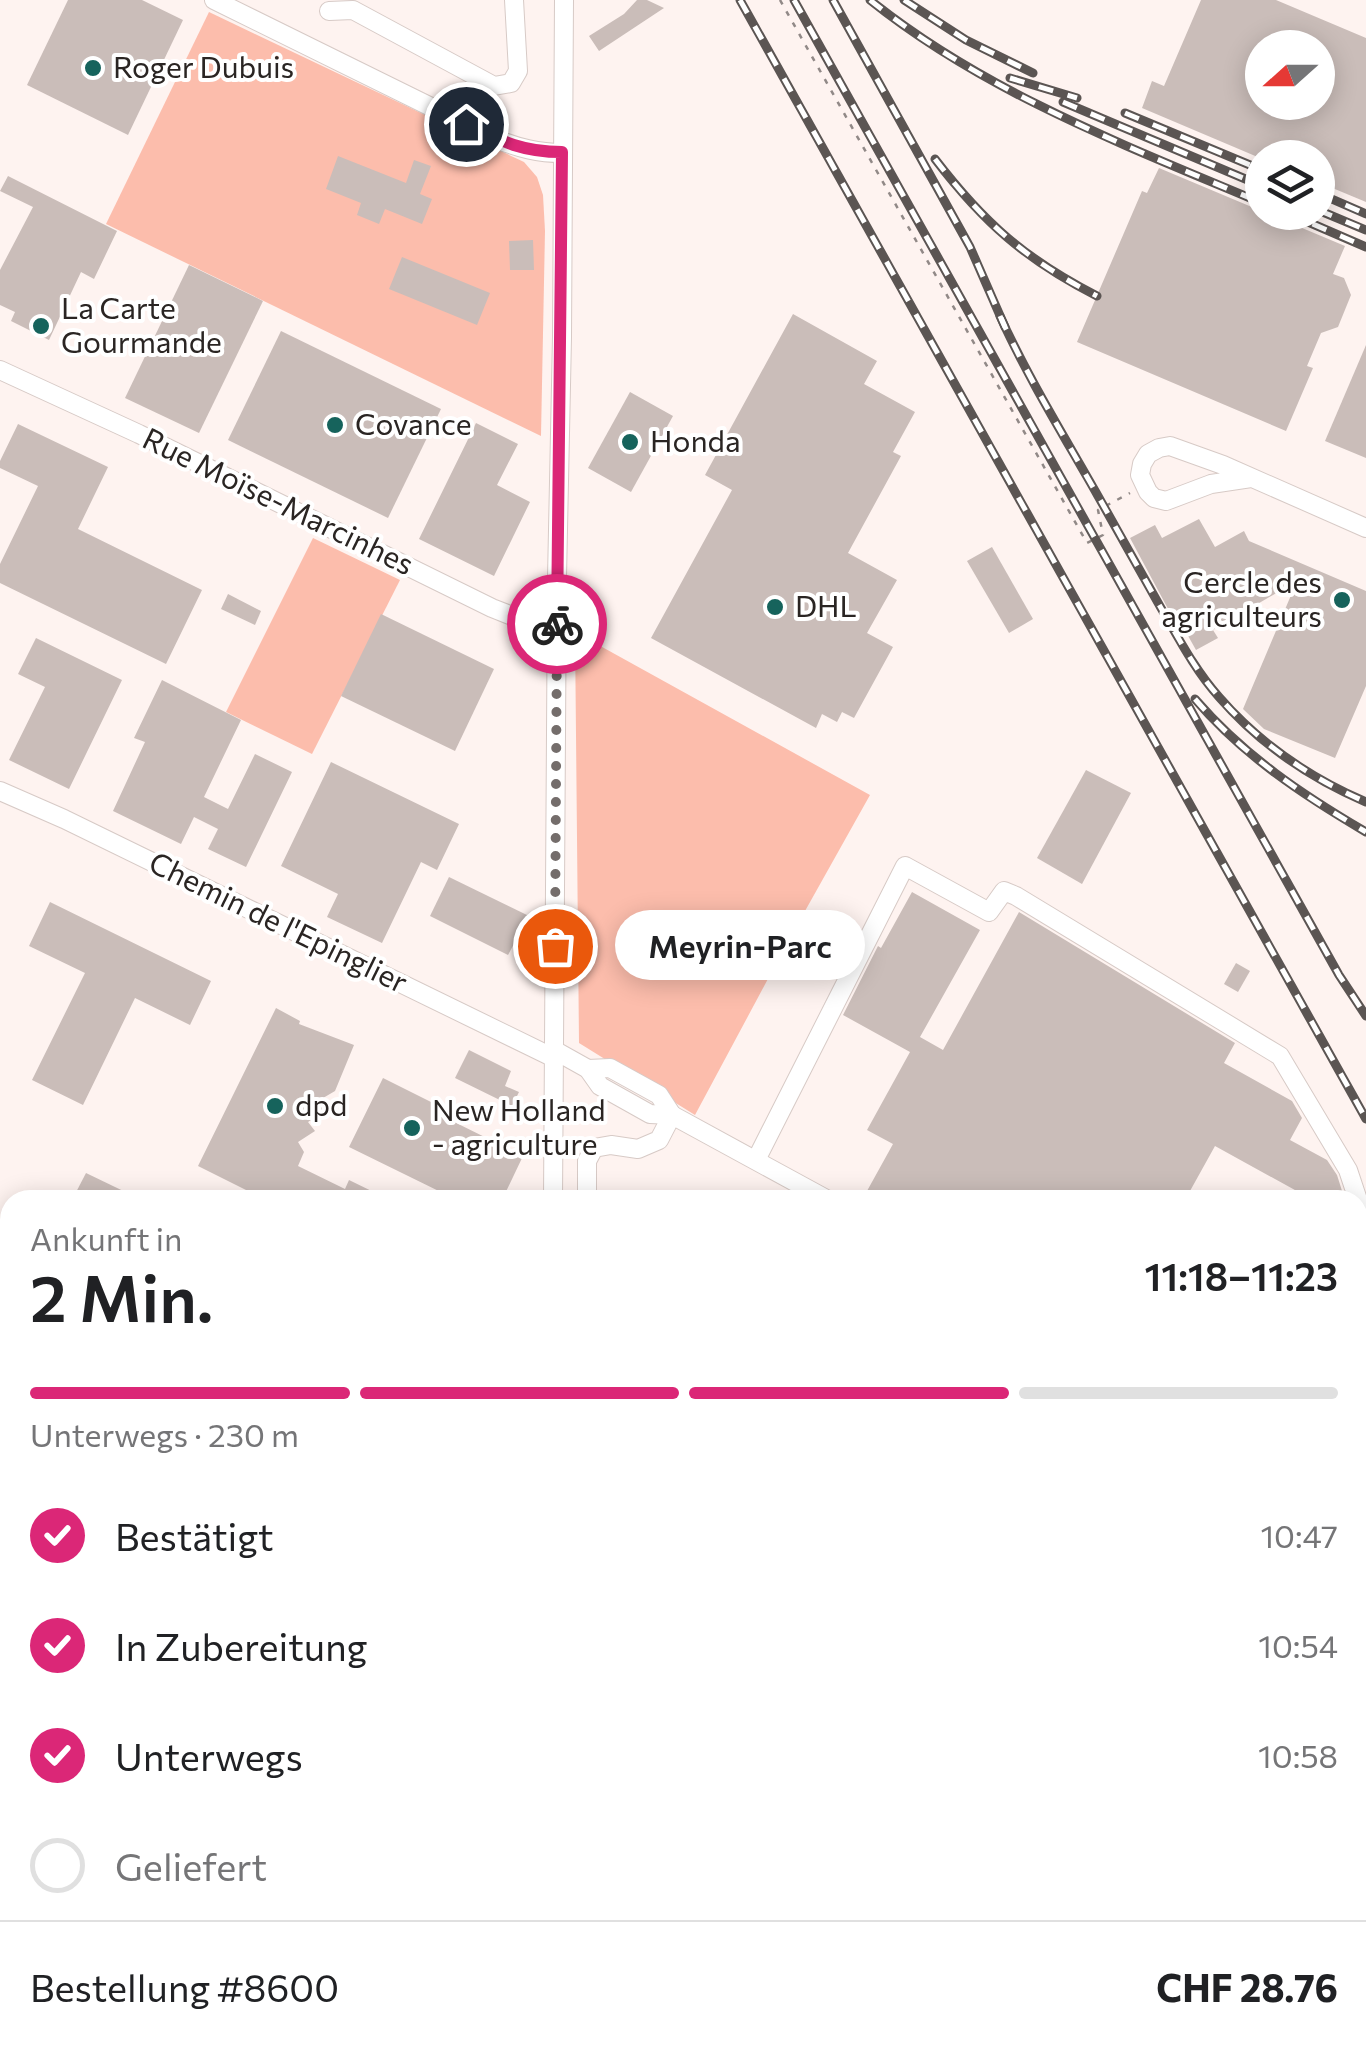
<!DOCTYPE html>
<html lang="de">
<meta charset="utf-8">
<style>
body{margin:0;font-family:Commissioner,sans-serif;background:#f6f6f6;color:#202124;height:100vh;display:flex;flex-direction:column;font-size:38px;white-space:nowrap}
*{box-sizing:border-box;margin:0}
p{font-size:32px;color:#757577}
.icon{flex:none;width:55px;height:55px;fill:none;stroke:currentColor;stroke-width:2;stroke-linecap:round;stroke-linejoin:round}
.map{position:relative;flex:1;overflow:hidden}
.drawer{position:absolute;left:0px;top:1190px;width:1368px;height:880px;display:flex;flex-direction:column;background:#fff;border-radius:30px 30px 0 0;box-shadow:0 5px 25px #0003}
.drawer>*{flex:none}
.needle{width:65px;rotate:249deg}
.tools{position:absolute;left:1245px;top:30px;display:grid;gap:20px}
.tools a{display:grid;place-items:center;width:90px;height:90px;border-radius:50%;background:#fff;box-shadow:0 5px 25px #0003;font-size:50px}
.pin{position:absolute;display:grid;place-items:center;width:85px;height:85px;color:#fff;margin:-42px;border:5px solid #fff;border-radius:50%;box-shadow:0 2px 10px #0007}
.courier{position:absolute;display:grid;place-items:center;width:100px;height:100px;margin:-50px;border:8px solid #db2777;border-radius:50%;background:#fff;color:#222;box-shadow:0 2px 12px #0007}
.bubble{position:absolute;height:70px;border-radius:35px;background:#fff;box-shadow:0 5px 25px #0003;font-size:32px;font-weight:600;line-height:70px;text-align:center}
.headline em{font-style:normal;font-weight:600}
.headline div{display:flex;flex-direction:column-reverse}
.headline{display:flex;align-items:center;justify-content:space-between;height:170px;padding:0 30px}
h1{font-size:65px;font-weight:600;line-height:75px}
.bar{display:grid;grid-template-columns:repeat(4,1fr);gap:15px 10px;align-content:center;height:120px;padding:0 30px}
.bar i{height:12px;border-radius:8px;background:#e0e0e0}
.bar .current{background:#db2777}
.bar p{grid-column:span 4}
.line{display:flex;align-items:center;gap:25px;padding:0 30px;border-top:2px solid #e0e0e0}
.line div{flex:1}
ol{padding:0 30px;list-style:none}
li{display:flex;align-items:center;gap:30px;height:110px}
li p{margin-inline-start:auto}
li .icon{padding:10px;border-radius:50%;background:#db2777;color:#fff;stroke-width:4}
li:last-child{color:#757577}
li i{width:55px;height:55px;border:5px solid #e0e0e0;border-radius:50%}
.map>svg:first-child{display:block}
.green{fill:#fcbdac}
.building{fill:#cabdb9;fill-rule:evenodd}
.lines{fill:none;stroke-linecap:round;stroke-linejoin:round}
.minor-casing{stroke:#d7cac6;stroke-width:20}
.path{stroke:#918987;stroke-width:2.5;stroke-dasharray:5 8;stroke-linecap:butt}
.minor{stroke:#fff;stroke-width:18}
.rail-casing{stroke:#5b5553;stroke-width:9}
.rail{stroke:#fff;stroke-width:5;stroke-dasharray:15;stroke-linecap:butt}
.done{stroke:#746d6b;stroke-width:10;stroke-dasharray:0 18}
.route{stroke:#db2777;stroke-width:12}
.poi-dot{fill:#16635c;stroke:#fff;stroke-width:4}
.labels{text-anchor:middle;stroke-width:8;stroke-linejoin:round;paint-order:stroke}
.poi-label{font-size:30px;fill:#2a2523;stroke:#fff;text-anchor:start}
.street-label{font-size:30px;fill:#2a2523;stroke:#fff}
</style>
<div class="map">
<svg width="1366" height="2070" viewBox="0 0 1366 2070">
<rect width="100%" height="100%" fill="#fef3f0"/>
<g class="green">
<path d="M209,12L524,162L537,177L543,195L545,231L541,436L106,224Z"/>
<path d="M313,538L400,580L312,754L226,712Z"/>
<path d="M575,632L870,795L791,936L695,1115L579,1043Z"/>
<path d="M0,1827L10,1830V2060H15L14,2070H0Z"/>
</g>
<g class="building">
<path d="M68,0H142L183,20L128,135L27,85Z"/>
<path d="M637,0H647L664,8L599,51L589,36L624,14Z"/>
<path d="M1201,0H1276L1366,38V202L1318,182V158H1260L1142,108L1152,81L1164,86ZM1262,48H1318V102H1262Z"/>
<path d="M338,156L406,183L414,160L431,166L420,194L432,199L422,224L385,209L379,224L357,215L361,203L326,189Z"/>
<path d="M1159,168L1345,246L1333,274L1344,278L1351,295L1338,327L1321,333L1307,366L1313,368L1286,431L1077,342L1142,191L1147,193Z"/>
<path d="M8,176L117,231L94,279L81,272L49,340L11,321L15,312L0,305V270L33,207L0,191Z"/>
<path d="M533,240L534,270H510L509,241Z"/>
<path d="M402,257L490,293L477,325L389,289Z"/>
<path d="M189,265L263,301L199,433L125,398Z"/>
<path d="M793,314L877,361L864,384L915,412L893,452L901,456L848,553L897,580L867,633L893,647L854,718L842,712L837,722L822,714L816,728L651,638L732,490L705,475Z"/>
<path d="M281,331L441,409L388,518L228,440Z"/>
<path d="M1366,345V458L1325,441Z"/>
<path d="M630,392L673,416L631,492L588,468Z"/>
<path d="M476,423L518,444L497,485L530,502L494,576L419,539Z"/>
<path d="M18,424L108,467L78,529L202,590L166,664L0,583V564L38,486L0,468V461Z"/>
<path d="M1199,519L1215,547L1244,531L1249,541L1366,591V686L1335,758L1264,729L1243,709L1297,581L1213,630L1218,638L1196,650L1178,618L1174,620L1130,538L1155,525L1162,538Z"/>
<path d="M992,547L1033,619L1009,633L967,561Z"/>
<path d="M228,594L261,611L255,625L221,609Z"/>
<path d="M381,614L494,669L455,751L341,696Z"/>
<path d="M36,638L122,680L69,789L9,760L45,687L18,674Z"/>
<path d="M162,680L241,720L204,797L228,809L255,754L292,772L246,867L208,849L218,829L194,817L181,844L113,811L145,742L134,738Z"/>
<path d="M331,762L459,824L437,870L421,862L382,943L327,917L338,894L281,866Z"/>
<path d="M1086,770L1131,793L1082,884L1037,858Z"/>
<path d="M449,877L529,916L508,955L430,916Z"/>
<path d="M912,892L980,930L920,1037L943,1050L1019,912L1235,1043L1224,1063L1292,1101L1302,1118L1290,1140L1327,1160L1337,1175L1343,1194L1340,1200H1313L1215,1146L1185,1200H884L867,1191L893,1144L867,1130L910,1052L843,1015L878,946L881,948Z"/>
<path d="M50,902L211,981L190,1025L135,998L83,1105L32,1080L85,973L29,946Z"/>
<path d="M1236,963L1250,971L1238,992L1224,984Z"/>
<path d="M276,1008L300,1021L299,1024L354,1045L335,1091L318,1101L325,1111L308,1122L315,1131L298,1142L304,1152L298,1166L345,1189L349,1180L390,1200H266L198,1166Z"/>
<path d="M469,1050L511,1071L505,1086L519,1092L512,1106L455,1078Z"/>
<path d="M383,1078L439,1106L436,1113L523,1156L502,1200H457L349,1147Z"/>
<path d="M86,1173L142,1200H72Z"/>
</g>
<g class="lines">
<g class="minor-casing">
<g id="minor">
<path d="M214,0L496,139C519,148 538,153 562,153"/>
<path d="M329,11L353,10L494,86L511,83L518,71L514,0"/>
<path d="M0,370L139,434L492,608L540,627L557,628"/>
<path d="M1251,478L1211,484L1166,501L1154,498L1148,492L1140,475L1142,464L1148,454L1159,448L1170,446L1223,465L1366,528"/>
<path d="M0,791L64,819L554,1058"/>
<path d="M554,1050L588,1069L600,1086L650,1114L672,1115L828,1200"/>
<path d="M588,1069L610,1068L659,1095L672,1115"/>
<path d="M756,1160L905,866L989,912L1004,891L1016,896L1280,1056L1348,1170L1366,1224"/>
<path d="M553,1200L557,578L562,337L564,0"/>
<path d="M587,1200V1161L594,1148L611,1145L638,1149L659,1140L672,1115"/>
<path d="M0,1385L10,1390"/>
<path d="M1358,1465L1366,1451"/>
<path d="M1358,1504L1366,1509"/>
<path d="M0,1803L10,1810"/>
<path d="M1358,1811L1366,1815"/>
<path d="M1358,2043L1366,2047"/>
<path d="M460,2060L478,2070"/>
<path d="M538,2070L541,2060"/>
</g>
</g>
<path class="path" d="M780,0L1087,543L1103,535L1098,510L1130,493"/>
<use href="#minor" class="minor"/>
<g class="rail-casing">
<g id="rail">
<path d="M740,0L1366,1119"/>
<path d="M794,0L1339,975L1366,1016"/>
<path d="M833,0L970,247L1005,327"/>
<path d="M870,0C986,93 1127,146 1262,203"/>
<path d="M904,0L966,40L1033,73"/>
<path d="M1010,78L1077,98"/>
<path d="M1063,102L1262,186"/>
<path d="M1125,113L1262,170"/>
<path d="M935,159C984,223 1025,259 1097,296"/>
<path d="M1318,193L1366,214"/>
<path d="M1318,210L1366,230"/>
<path d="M1285,212L1366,247"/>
<path d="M1000,316C1028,378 1064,436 1098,496C1119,533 1140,571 1161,608C1179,639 1195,670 1219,697C1259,743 1310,778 1366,802"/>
<path d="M1195,699C1244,756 1303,795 1366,832"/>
</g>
</g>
<use href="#rail" class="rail"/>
</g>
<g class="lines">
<path class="done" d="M555,946L557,624"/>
<path class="route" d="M466,124C501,141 522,152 562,152L557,624"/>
</g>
<g class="poi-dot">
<circle cx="93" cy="68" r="10"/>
<circle cx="41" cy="326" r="10"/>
<circle cx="335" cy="425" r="10"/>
<circle cx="630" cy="442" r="10"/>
<circle cx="1342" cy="600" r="10"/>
<circle cx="775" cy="607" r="10"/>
<circle cx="275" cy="1106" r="10"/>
<circle cx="412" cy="1128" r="10"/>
</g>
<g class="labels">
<g class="poi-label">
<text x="113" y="78">Roger Dubuis</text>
<text x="61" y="319">La Carte<tspan x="61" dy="34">Gourmande</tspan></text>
<text x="355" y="435">Covance</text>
<text x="650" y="452">Honda</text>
<text x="1322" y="593" text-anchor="end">Cercle des<tspan x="1322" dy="34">agriculteurs</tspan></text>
<text x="795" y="617">DHL</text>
<text x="295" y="1116">dpd</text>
<text x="432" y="1121">New Holland<tspan x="432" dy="34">- agriculture</tspan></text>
</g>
<g class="street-label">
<text transform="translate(278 502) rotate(26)" y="10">Rue Moïse-Marcinhes</text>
<text transform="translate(278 923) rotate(26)" y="10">Chemin de l'Epinglier</text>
</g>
</g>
</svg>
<div class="tools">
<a><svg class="needle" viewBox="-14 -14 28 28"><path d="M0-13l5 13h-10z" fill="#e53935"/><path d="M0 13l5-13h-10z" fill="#757577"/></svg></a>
<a><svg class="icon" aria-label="layers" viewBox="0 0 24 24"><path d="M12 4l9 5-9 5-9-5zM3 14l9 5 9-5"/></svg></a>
</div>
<div class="pin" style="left:555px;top:946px;background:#ea580c"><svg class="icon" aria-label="bag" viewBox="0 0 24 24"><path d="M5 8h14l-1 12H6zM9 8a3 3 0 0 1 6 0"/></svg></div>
<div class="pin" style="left:466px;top:124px;background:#1f2937"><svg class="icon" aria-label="home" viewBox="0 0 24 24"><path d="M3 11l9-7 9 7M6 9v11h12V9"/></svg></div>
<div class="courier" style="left:557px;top:624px"><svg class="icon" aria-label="bike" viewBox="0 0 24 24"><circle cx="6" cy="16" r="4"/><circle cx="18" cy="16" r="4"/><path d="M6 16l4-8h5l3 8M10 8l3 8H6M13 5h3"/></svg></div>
<div class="bubble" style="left:615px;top:910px;width:250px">Meyrin-Parc</div>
<section class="drawer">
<div class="headline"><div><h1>2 Min.</h1><p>Ankunft in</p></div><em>11:18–11:23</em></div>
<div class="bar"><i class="current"></i><i class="current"></i><i class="current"></i><i></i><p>Unterwegs · 230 m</p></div>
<ol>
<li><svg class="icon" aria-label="check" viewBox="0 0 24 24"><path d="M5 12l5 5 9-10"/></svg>Bestätigt<p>10:47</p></li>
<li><svg class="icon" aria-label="check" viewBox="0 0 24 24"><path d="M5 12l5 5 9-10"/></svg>In Zubereitung<p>10:54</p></li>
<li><svg class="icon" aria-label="check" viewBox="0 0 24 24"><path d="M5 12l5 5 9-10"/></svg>Unterwegs<p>10:58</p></li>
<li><i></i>Geliefert</li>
</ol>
<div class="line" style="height:130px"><div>Bestellung #8600</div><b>CHF 28.76</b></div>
</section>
</div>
